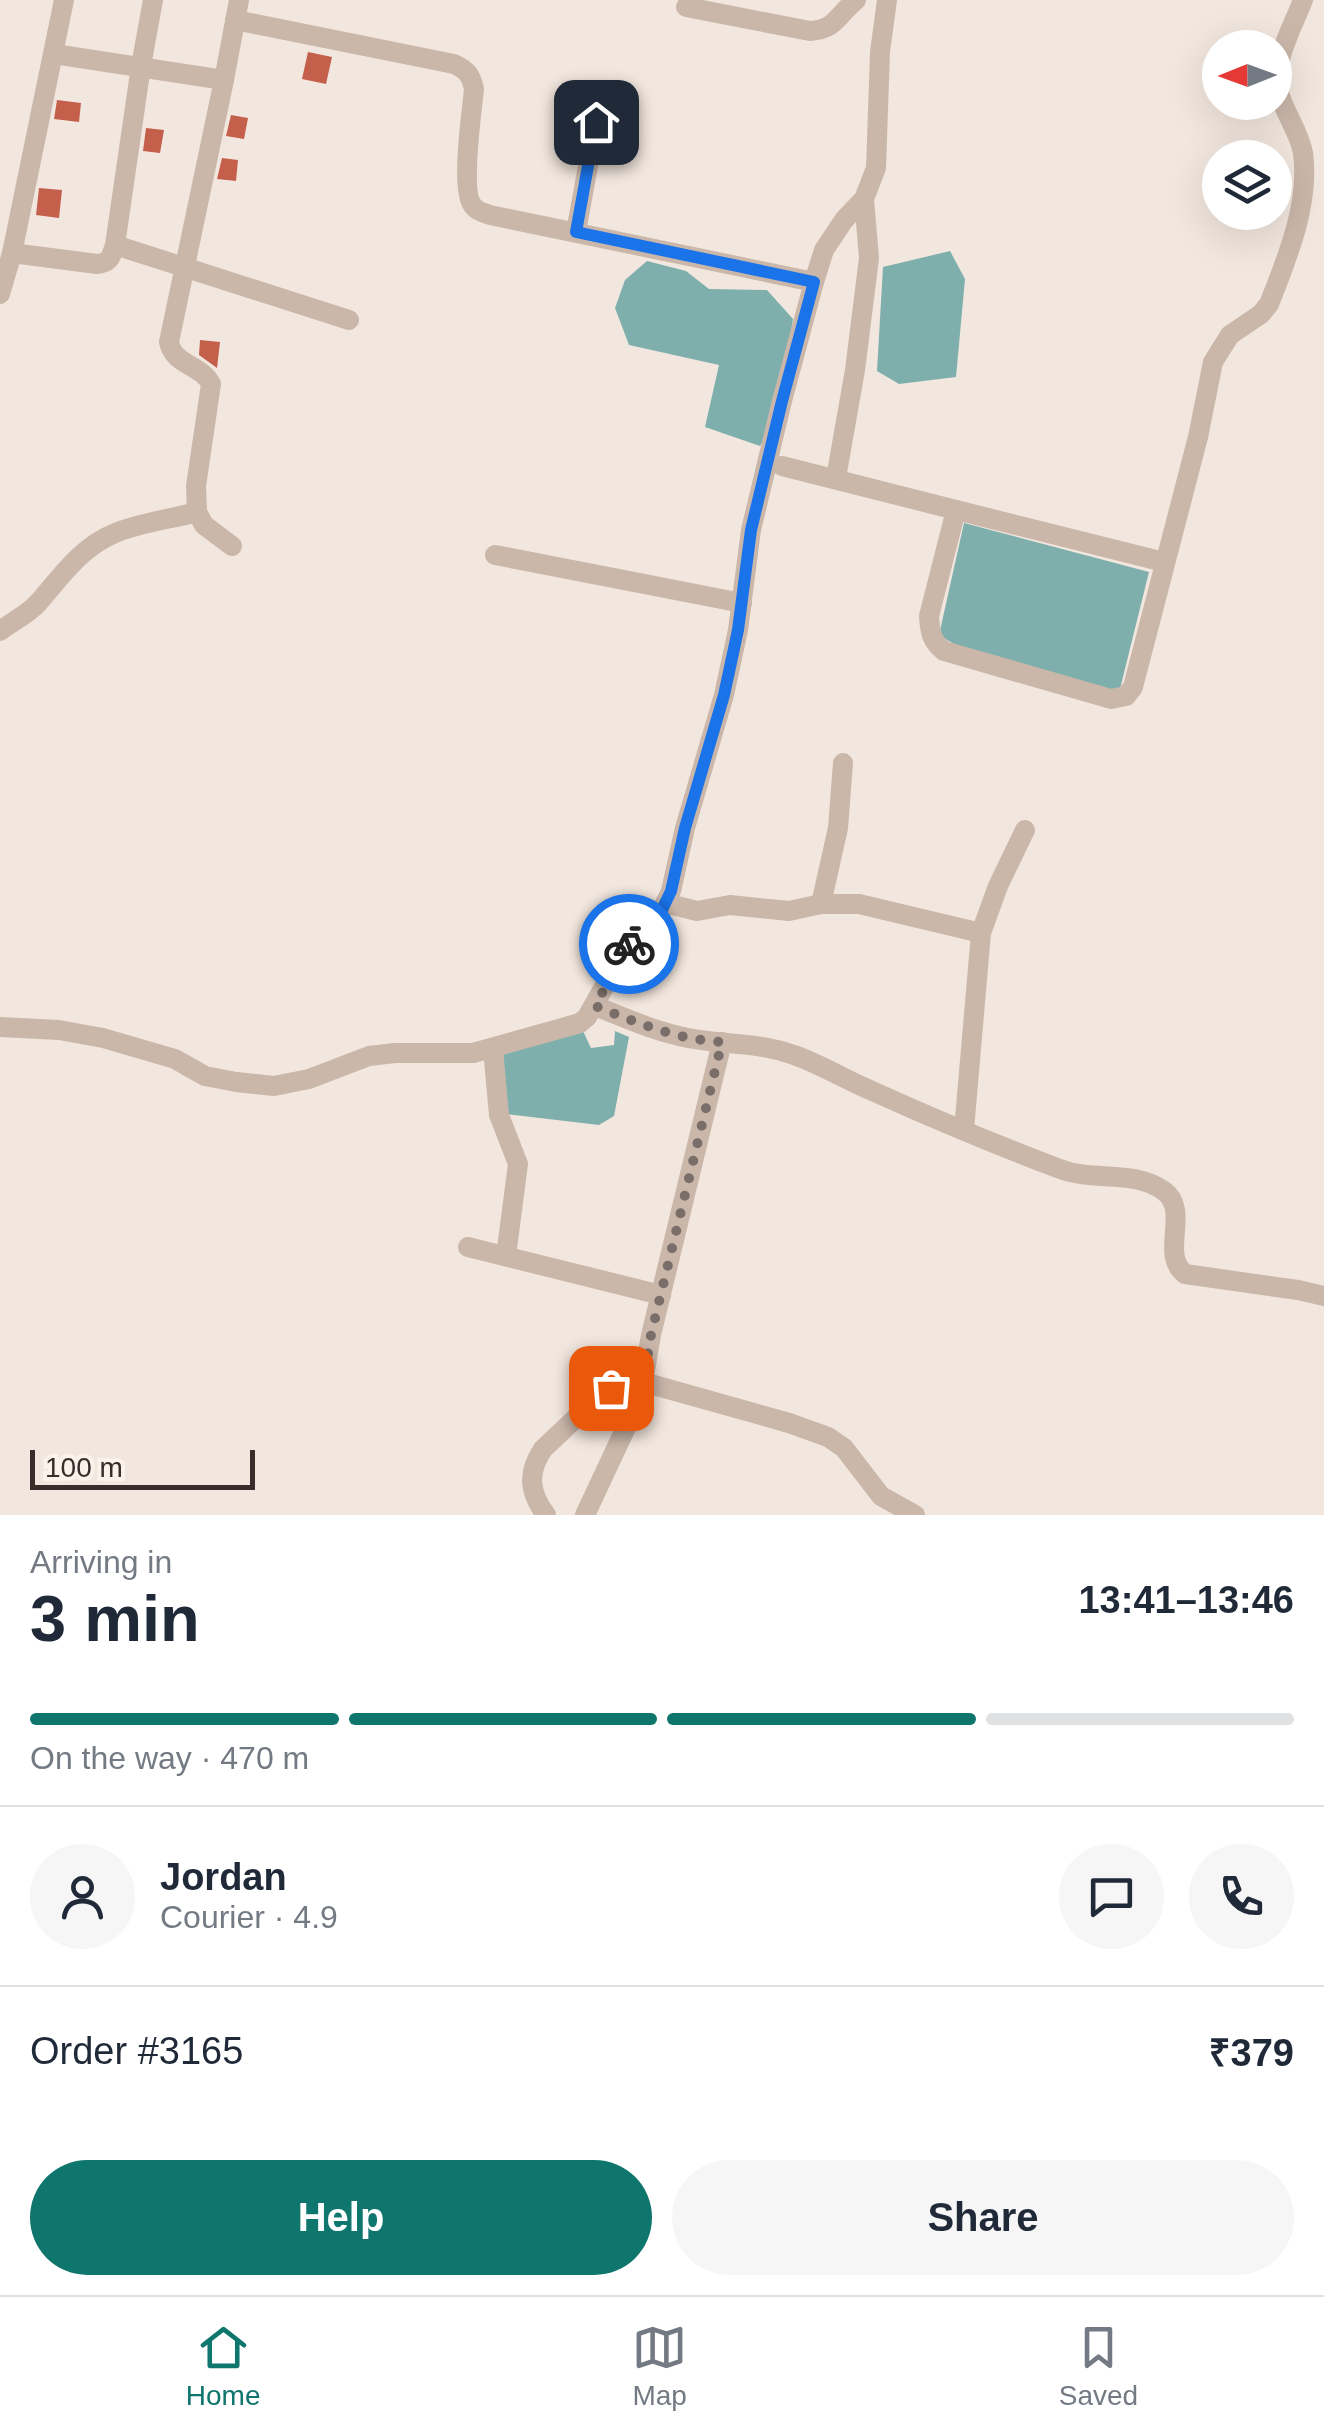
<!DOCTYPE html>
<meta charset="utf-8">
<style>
body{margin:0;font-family:Arial,sans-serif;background:#f6f6f7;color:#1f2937;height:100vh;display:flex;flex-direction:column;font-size:38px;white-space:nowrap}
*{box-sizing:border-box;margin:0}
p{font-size:32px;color:#747a83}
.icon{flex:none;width:55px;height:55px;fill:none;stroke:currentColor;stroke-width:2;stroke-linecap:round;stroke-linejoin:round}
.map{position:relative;height:1515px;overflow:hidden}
.side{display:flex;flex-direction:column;background:#fff;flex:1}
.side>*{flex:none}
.needle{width:65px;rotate:269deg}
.tools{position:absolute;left:1202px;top:30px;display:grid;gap:20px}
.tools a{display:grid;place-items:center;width:90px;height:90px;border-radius:50%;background:#fff;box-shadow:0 10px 40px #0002;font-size:50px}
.scale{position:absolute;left:30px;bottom:25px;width:225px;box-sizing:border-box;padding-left:10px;border:5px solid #382d2a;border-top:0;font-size:28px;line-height:35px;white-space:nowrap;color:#382d2a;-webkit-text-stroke:8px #faf2eb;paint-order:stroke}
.pin{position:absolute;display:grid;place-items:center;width:85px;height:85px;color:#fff;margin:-42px;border-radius:20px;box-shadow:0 5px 15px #0006}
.courier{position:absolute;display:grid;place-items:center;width:100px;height:100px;margin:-50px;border:8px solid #1a73e8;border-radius:50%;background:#fff;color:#222;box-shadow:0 2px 12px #0007}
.head em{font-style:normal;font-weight:700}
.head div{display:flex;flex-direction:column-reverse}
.head{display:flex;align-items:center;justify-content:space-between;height:170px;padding:0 30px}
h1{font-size:65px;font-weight:700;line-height:75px}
.bar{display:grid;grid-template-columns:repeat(4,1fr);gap:15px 10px;align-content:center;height:120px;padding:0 30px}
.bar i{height:12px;border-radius:8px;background:#e0e1e3}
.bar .active{background:#0f766e}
.bar p{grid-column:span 4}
.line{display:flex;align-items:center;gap:25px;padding:0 30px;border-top:2px solid #e0e1e3}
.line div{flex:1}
.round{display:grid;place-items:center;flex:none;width:105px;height:105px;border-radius:52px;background:#f6f6f7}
.primary-button{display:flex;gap:20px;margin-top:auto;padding:20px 30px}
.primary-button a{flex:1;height:115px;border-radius:60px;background:#0f766e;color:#fff;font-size:40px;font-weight:700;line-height:115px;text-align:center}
.primary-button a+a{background:#f6f6f7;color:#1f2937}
.menu{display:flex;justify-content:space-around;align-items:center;height:140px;border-top:2px solid #e0e1e3;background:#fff;font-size:28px;color:#747a83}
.menu a{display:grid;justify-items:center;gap:5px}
.menu .active{color:#0f766e}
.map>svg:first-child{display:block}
.water{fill:#7eafad}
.building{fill:#c45f4b}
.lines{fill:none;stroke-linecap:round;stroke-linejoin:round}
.minor{stroke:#cbb7aa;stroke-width:20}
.done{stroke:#796e69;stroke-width:10;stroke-dasharray:0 18}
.route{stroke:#1a73e8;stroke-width:12}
</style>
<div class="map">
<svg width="1324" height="1515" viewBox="0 0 1324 1515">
<rect width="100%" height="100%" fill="#f2e7de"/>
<g class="water">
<path d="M950,251L965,279L956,377L899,384L877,371L883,267Z"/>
<path d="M647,261L686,271L709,289L767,290L793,319L779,413L760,446L705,427L719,365L629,345L615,308L625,280Z"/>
<path d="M964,523L1149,572L1118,697L980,660L939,635Z"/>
<path d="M583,1031L591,1048L614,1045L615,1031L629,1037L614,1116L599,1125L506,1114L503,1052Z"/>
</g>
<g class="building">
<path d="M308,52L332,57L326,84L302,79Z"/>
<path d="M57,100L81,103L79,122L54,119Z"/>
<path d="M231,115L248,118L244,139L226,136Z"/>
<path d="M146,128L164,130L160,153L143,151Z"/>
<path d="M222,158L238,160L236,181L217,179Z"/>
<path d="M39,188L62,190L59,218L36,215Z"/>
<path d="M200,340L220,342L217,368L199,355Z"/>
</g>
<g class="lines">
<g class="minor">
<path d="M686,7L810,31C837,29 838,14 856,0"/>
<path d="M235,20L454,64C467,70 471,75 474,89C472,111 459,196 475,208C479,212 485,213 490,215L814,282"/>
<path d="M54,54L224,80L169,342C174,366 201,364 211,384L196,486L197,512L204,525L232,546"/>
<path d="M224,80L239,0"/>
<path d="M576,232L596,122"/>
<path d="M115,245L349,320"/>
<path d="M12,253L97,264C110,263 111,257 115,245L141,66L153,0"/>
<path d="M0,294L12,253L64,0"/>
<path d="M782,466L956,510L929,616C930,631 931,641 944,651L1111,699L1126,696L1133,687L1198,437L1213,362L1230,335L1261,314L1269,304C1287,259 1310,203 1303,153C1300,134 1286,115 1280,96C1270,65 1292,29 1303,0"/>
<path d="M836,478L855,370L869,258L864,199"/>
<path d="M956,510L1164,562"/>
<path d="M495,555L742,603"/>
<path d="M0,631C12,622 28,614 38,603C60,578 80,548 113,534C137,523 171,519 197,512"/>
<path d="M665,903L697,911L730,905L789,911L821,904H859L981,933"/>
<path d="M821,904L838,828L843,763"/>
<path d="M595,1006C625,1018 656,1032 688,1038C724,1045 759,1042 794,1055C820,1064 844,1079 870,1090C932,1118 996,1145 1060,1169C1094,1182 1133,1169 1164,1191C1191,1211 1159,1254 1185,1274L1298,1290L1324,1296"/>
<path d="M0,1027L59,1030L103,1038L175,1059L205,1076L236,1082L274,1086L309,1079L369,1056L395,1053H473L580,1023L587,1017L625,950L634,937L661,912L671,891L685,828L724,695L738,630L751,530L782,401L814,282L824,250L844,220L864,199L876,168L880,52L887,0"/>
<path d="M493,1049L499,1115L518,1164L506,1256"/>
<path d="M964,1130L981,933L998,886L1025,830"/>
<path d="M468,1247L661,1295"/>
<path d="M643,1382L789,1423L828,1437L844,1448L881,1496L915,1515"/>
<path d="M546,1515C529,1492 527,1473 543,1449L595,1400L646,1365"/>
<path d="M585,1515L636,1406L643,1382L651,1335L722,1042"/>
</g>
</g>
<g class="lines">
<path class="done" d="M611,1388L646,1366L651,1335L722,1042C677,1040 636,1022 595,1006L629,944"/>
<path class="route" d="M596,122L576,232L814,282L782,401L751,530L738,630L724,695L685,828L671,891L661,912L629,944"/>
</g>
</svg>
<div class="tools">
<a><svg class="needle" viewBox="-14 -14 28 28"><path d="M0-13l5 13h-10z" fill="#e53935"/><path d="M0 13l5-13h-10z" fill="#747a83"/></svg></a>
<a><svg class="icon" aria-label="layers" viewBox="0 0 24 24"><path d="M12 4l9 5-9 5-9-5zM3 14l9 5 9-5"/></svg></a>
</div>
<div class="scale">100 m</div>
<div class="pin" style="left:611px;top:1388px;background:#ea580c"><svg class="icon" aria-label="bag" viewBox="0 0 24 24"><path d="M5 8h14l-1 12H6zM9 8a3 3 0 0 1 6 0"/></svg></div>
<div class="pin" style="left:596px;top:122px;background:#1f2937"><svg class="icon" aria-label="home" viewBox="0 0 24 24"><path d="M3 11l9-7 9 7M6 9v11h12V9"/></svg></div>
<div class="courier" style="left:629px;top:944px"><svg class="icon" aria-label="bike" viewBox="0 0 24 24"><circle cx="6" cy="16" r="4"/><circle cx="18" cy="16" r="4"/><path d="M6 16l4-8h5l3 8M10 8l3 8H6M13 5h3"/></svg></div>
</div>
<section class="side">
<div class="head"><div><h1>3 min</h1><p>Arriving in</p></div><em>13:41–13:46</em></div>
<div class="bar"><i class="active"></i><i class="active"></i><i class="active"></i><i></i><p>On the way · 470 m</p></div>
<div class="line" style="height:180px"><a class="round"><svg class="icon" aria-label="person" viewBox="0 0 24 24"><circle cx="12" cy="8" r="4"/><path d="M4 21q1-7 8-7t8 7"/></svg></a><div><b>Jordan</b><p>Courier · 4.9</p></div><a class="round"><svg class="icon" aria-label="chat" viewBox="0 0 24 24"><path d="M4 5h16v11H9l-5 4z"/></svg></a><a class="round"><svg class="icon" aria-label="phone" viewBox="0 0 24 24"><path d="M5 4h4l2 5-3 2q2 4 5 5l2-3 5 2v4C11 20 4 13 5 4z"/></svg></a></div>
<div class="line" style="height:130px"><div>Order #3165</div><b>₹379</b></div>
<div class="primary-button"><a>Help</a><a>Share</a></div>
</section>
<nav class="menu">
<a class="active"><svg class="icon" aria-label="home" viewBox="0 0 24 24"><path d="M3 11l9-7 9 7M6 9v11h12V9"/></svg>Home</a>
<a><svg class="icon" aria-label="map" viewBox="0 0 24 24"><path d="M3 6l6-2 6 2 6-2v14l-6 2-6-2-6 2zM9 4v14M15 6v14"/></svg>Map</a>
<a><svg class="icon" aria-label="saved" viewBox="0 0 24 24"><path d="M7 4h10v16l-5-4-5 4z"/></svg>Saved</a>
</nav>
